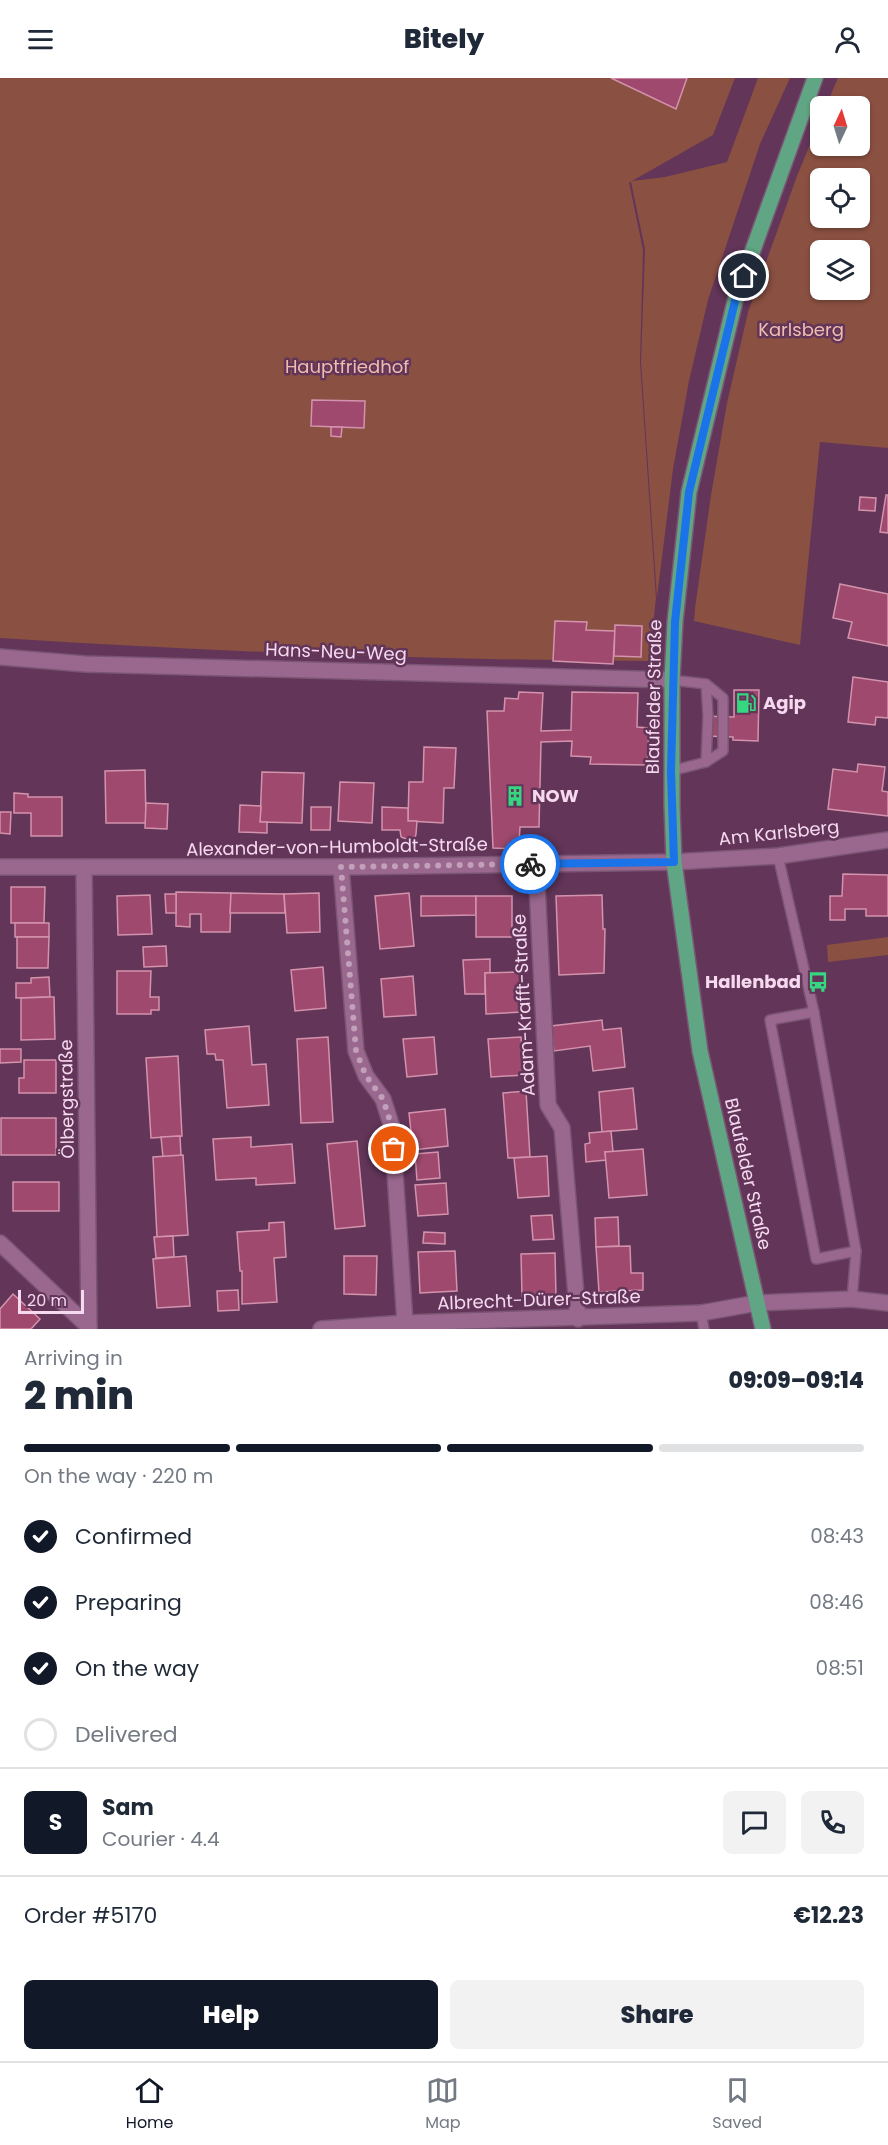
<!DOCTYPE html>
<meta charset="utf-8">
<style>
body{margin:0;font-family:Poppins,sans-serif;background:#f2f2f3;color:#1f2937;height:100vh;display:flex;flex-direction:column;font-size:22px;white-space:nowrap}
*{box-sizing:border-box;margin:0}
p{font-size:20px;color:#747a83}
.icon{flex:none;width:33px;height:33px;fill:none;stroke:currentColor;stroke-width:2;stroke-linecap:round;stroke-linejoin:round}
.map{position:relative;height:1251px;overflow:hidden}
.sheet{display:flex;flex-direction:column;background:#fff;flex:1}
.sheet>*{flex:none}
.needle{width:39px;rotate:4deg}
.controls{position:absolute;left:810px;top:18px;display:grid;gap:12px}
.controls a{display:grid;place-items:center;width:60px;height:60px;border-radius:9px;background:#fff;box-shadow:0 2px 4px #0004;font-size:30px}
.scale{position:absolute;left:18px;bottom:15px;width:66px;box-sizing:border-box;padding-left:6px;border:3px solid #f5d9ef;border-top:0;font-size:16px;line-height:21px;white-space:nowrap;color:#f5d9ef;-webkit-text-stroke:4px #623559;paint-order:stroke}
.pin{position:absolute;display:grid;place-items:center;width:51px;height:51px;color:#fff;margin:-26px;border:3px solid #fff;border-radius:50%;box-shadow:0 2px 6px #0007}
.courier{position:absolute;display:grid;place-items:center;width:60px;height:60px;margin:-30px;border:4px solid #1a73e8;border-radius:50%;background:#fff;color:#222;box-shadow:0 2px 8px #0007}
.overview em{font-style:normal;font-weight:800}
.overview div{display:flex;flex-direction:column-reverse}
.overview{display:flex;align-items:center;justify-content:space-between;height:102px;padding:0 24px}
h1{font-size:39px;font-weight:800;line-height:45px}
.bar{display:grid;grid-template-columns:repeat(4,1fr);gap:9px 6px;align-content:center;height:72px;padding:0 24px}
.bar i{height:8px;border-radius:4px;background:#e0e1e3}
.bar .selected{background:#111827}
.bar p{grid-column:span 4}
.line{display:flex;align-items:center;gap:15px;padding:0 24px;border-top:2px solid #e0e1e3}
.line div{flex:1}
.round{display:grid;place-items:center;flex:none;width:63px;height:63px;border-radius:9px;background:#f2f2f3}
ol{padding:0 24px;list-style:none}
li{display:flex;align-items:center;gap:18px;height:66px}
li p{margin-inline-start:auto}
li .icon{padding:6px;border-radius:50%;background:#111827;color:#fff;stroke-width:4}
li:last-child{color:#747a83}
li i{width:33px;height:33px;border:3px solid #e0e1e3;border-radius:50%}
.cta{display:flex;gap:12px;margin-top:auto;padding:12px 24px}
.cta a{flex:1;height:69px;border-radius:9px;background:#111827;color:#fff;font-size:24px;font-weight:800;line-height:69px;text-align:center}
.cta a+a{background:#f2f2f3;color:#1f2937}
header{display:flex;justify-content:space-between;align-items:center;height:78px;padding:0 24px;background:#fff;font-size:27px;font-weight:800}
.menu{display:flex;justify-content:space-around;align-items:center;height:84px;border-top:2px solid #e0e1e3;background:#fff;font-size:16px;color:#747a83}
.menu a{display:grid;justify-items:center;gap:3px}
.menu .selected{color:#111827}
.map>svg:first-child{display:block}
.green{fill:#8a5042;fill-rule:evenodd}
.building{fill:#9f496f;stroke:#d393ac;stroke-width:1.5}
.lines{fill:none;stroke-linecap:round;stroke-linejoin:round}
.service-casing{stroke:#7a5473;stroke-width:12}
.minor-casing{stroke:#7a5473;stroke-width:18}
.primary-casing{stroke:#7a5473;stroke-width:18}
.service{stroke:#9a688f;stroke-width:9}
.minor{stroke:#9a688f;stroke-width:15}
.primary{stroke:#60a584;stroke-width:15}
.done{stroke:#c2a0ba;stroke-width:6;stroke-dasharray:0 10.8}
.route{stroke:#1a73e8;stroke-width:8}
.labels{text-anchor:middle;stroke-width:5;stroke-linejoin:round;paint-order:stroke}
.park-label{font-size:18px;fill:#efbdb0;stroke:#623559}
.street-label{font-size:18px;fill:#f5d9ef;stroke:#623559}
.poi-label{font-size:18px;font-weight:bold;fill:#f5d9ef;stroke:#623559;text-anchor:start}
</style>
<header><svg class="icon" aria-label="menu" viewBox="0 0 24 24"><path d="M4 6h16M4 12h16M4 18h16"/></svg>Bitely<svg class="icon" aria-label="person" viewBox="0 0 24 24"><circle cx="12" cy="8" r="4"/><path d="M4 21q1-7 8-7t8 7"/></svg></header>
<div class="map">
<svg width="888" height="1251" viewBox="0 0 888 1251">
<rect width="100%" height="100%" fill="#623559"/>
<g class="green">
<path d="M0,0H735L713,57L632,103L665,99L727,84L758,0H790L760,66L708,222L689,303L673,391L657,520L641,284L645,171L631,104H629L643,172L640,284L656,520L649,583C433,582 216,574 0,560Z"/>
<path d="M838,0H888V370L820,364L800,567L694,543L695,530L711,417L727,325L748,234L797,98L820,42V68H860V28H826ZM860,100V140H820V100ZM820,172H860V212H820Z"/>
<path d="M888,859V877L828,884L827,867Z"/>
</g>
<g class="building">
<path d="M611,0H687L676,31Z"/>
<path d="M312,322L365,323L364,350L311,348Z"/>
<path d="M331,349H342L341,359L331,358Z"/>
<path d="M886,417H888V455L880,454Z"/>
<path d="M860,419L876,420L875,433L859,432Z"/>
<path d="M840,506L888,516V568L848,560L852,544L833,540Z"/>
<path d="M555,543L587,544L586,552L615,553L613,586L553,583Z"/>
<path d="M615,547L642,548L641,579L614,578Z"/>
<path d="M853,599L888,604V640L876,639L875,647L848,644Z"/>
<path d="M734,612H759L758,663L733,662V659L704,658V638L734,639Z"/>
<path d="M519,614L543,615L541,653L571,652L572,614L638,615L637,649L649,650L647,687L590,686L591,679L571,678L572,663L541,664L539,749H520L519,765H514V771L493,770L487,633H504L505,620L518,621Z"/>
<path d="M424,669L456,670L454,710H444L443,745L408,743L409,704H423Z"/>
<path d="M858,686L885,689L882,713L888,714V738L828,731L833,691L857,694Z"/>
<path d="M145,692L146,745H106L105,693Z"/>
<path d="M262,694L304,695L302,745L260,744Z"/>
<path d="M340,704L374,705L372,745L338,743Z"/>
<path d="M14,715L28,716V719H62V758H31V735H14Z"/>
<path d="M146,725L168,726L167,751L145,750Z"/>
<path d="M240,727L261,728L260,744H267V755L239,754Z"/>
<path d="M311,729H331L330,752H311Z"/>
<path d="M382,729L408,730V743H417L416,756L414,764L401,759L400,752H382Z"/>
<path d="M0,734H11L10,756L0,755Z"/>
<path d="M843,796L888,797V838H866V831H845V842H830V818H842Z"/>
<path d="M11,809H45L44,845H11Z"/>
<path d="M176,814L231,815L230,854H201V836H190V849L176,848Z"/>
<path d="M231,815L284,816L285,835H230Z"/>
<path d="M319,815L320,854L287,855L284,816Z"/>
<path d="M409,815L414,868L380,871L375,818Z"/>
<path d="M165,816H176V835H166Z"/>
<path d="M150,817L152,856L118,857L117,818Z"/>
<path d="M602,817L603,851H605L604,895L559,897L556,818Z"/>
<path d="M421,818H476V837L421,838Z"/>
<rect x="476" y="818" width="36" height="41"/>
<rect x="15" y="845" width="34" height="14"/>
<path d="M17,859H49L48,890H17Z"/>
<path d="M166,868L167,888L144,889L143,869Z"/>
<path d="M490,881V895H485V916H465L463,882Z"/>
<path d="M323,889L326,930L295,933L291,892Z"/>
<path d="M117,893H151L150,919H159V932H151V936H117Z"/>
<path d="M521,894L522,934L486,936L485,895Z"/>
<path d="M413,898L416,937L384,939L381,901Z"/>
<path d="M49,899L50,919L16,920V905H31V900Z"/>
<path d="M50,919H54L55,961L21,962V920Z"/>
<path d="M602,942L603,952L621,950L625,989L593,993L590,968L554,973L551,948Z"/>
<path d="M249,948L252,987L266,986L269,1027L227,1030L223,982H216L215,976H207L205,952Z"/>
<path d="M328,959L333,1044L301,1045L297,961Z"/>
<path d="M434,959L437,996L407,999L403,961Z"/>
<path d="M521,959L524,997L491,999L488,961Z"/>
<path d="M0,971H21V984L0,985Z"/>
<path d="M178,978L182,1058L151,1060L146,980Z"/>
<path d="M24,982H56V1015H19V1000H24Z"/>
<path d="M633,1010L637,1051L602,1054L599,1014Z"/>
<path d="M526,1013L530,1079L508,1080L503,1015Z"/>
<path d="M445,1031L448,1068L413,1072L409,1035Z"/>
<rect x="1" y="1040" width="55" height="37"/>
<path d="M611,1053L613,1074H605L606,1082L586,1084L585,1066L590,1065L589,1055Z"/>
<path d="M180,1058L181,1078L163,1079L161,1059Z"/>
<path d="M251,1059V1069L292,1066L295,1105L256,1107V1100L216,1102L213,1061Z"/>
<path d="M357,1063L365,1148L335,1151L327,1066Z"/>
<path d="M643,1071L647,1117L609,1120L605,1074Z"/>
<path d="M438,1074L440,1100L417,1102L415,1076Z"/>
<path d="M183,1077L188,1157L157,1159L153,1079Z"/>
<path d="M547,1078L549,1118L518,1120L514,1080Z"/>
<rect x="13" y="1104" width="46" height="29"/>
<path d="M446,1105L448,1136L418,1138L415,1107Z"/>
<path d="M552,1137L554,1161L533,1162L531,1138Z"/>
<path d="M618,1139L619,1168L596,1169L595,1140Z"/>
<path d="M284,1144L286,1179L274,1180L277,1224L242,1226V1193H240L237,1154L269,1152V1145Z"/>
<path d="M424,1154L445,1155V1166L423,1165Z"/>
<path d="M173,1158L174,1179L156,1180L154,1159Z"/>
<path d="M630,1168L631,1195H643V1212L599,1214L596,1169Z"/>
<path d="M455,1173L457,1213L420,1215L418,1174Z"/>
<path d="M555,1175L556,1218H522L521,1176Z"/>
<path d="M186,1178L190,1228L157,1230L153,1181Z"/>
<path d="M344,1178H377L376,1217L344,1216Z"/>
<path d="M238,1212L239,1232L218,1233L217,1213Z"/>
<path d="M13,1216L40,1241L31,1251H0V1231Z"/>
</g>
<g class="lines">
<g class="service-casing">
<g id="service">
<path d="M706,606L708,638L706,684"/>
<path d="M671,693L706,684L723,673V620L706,606L672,602"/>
<path d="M778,778L814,934L856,1173L852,1221"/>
<path d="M814,934L770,942L816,1181L856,1173"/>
<path d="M701,1235L704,1251"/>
</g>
</g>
<g class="minor-casing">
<g id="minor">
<path d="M0,579L85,586L672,602"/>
<path d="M536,786L548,1027L562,1050L578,1241"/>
<path d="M0,789H341L674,784L778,778L888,762"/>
<path d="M341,789L356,973L366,998L383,1021L392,1049L405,1245"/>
<path d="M84,790L89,1251"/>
<path d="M0,1165L89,1249"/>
<path d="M321,1251L405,1245L701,1235L757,1225L852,1221L888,1225"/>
</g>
</g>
<g class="primary-casing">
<path id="primary" d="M763,1251L700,973L674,784L672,728V602L675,544L689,414L736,219L815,0"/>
</g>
<use href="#service" class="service"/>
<use href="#minor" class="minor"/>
<use href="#primary" class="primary"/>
</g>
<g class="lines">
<path class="done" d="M394,1071L392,1049L383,1021L366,998L356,973L341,789L530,786"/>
<path class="route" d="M530,786L674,784L671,693L675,544L689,414L736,219L744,198"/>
</g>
<defs>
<g id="fuel-bare" transform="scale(1.62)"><path d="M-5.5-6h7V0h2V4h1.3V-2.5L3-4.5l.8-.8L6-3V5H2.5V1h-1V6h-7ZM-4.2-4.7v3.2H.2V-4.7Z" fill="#35d881" stroke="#623559" stroke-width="2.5" paint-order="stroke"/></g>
<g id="building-bare" transform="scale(1.62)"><path d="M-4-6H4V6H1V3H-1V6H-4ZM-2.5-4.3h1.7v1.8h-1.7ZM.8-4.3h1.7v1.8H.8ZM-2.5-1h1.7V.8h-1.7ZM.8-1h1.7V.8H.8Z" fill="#35d881" stroke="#623559" stroke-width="2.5" paint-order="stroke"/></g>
<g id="bus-bare" transform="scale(1.62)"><path d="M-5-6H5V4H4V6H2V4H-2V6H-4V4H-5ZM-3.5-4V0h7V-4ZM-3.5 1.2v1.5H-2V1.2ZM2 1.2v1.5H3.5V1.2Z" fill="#35d881" stroke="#623559" stroke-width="2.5" paint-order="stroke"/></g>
</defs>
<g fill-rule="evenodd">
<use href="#fuel-bare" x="746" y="625"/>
<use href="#building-bare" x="515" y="718"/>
<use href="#bus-bare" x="818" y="904"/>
</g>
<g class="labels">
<g class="park-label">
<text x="801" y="258">Karlsberg</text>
<text x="347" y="295">Hauptfriedhof</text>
</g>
<g class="street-label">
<text transform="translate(336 574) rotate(2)" y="6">Hans-Neu-Weg</text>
<text transform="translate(654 619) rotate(-89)" y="6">Blaufelder Straße</text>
<text transform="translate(779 755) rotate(-6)" y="6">Am Karlsberg</text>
<text transform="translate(337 769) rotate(-1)" y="6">Alexander-von-Humboldt-Straße</text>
<text transform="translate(524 927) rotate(-93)" y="6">Adam-Krafft-Straße</text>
<text transform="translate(67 1021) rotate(-91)" y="6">Ölbergstraße</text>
<text transform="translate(748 1096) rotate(77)" y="6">Blaufelder Straße</text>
<text transform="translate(539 1222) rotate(-2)" y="6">Albrecht-Dürer-Straße</text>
</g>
<g class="poi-label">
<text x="763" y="631">Agip</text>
<text x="532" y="724">NOW</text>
<text x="801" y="910" text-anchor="end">Hallenbad</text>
</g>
</g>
</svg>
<div class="controls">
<a><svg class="needle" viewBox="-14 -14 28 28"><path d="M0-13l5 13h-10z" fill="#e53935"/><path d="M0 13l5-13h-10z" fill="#747a83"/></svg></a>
<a><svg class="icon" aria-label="locate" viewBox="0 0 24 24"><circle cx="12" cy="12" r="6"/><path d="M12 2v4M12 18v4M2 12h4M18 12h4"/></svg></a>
<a><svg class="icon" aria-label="layers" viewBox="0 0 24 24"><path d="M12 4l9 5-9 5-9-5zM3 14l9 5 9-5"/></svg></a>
</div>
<div class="scale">20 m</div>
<div class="pin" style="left:394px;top:1071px;background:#ea580c"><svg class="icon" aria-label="bag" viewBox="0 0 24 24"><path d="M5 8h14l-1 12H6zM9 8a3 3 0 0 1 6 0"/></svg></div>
<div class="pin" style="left:744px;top:198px;background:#1f2937"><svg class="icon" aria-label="home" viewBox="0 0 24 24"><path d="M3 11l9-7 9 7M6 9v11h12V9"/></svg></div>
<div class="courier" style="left:530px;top:786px"><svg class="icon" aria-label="bike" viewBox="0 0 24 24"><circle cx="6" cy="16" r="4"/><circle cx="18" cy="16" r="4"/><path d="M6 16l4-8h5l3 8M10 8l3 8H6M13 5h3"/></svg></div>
</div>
<section class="sheet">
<div class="overview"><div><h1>2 min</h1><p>Arriving in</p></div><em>09:09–09:14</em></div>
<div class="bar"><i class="selected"></i><i class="selected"></i><i class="selected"></i><i></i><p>On the way · 220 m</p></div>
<ol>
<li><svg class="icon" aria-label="check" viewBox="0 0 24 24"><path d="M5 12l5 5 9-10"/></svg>Confirmed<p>08:43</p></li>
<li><svg class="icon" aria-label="check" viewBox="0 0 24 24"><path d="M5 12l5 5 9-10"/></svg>Preparing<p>08:46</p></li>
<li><svg class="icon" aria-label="check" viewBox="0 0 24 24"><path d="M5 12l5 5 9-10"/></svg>On the way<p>08:51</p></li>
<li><i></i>Delivered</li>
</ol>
<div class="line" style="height:108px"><b class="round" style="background:#111827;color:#fff">S</b><div><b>Sam</b><p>Courier · 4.4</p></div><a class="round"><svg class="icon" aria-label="chat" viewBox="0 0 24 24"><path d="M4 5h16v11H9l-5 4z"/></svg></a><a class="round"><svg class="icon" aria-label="phone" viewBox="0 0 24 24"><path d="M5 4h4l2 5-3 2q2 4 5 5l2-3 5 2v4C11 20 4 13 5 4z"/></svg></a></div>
<div class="line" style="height:78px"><div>Order #5170</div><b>€12.23</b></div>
<div class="cta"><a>Help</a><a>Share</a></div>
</section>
<nav class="menu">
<a class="selected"><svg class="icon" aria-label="home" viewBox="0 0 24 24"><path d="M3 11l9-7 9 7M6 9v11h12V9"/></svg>Home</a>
<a><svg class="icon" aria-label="map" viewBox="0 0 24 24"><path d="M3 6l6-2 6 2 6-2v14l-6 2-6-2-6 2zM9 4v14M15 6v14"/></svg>Map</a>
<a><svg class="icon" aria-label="saved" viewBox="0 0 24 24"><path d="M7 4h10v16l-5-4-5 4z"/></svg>Saved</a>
</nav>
